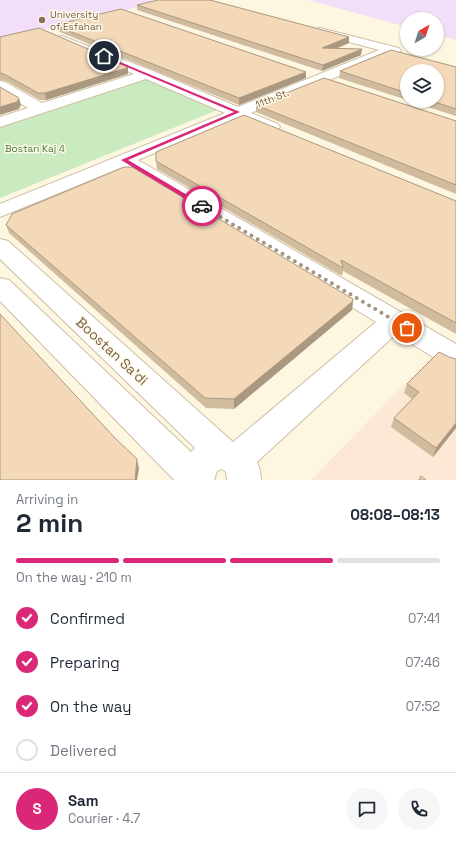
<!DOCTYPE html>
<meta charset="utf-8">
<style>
body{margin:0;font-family:"Space Grotesk",sans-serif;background:#f6f6f7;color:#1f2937;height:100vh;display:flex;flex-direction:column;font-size:15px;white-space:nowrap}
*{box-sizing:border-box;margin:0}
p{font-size:13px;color:#747a83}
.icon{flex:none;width:22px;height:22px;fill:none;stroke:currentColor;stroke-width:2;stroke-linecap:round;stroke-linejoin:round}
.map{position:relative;height:480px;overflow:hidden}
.side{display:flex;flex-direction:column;background:#fff;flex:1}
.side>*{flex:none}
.needle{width:26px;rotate:39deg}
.controls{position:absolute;left:400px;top:12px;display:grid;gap:8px}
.controls a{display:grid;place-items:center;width:44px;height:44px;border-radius:50%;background:#fff;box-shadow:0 1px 3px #0004;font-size:20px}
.pin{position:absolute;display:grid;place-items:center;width:34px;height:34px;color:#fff;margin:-17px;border:2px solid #fff;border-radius:50%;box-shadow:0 1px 4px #0007}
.courier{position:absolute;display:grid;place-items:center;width:40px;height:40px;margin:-20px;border:3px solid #db2777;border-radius:50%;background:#fff;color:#222;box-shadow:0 1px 5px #0007}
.summary em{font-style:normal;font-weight:700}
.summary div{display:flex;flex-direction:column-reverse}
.summary{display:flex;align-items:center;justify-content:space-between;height:68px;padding:0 16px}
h1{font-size:26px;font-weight:700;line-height:30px}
.bar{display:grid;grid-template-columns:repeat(4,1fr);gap:6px 4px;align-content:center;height:48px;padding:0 16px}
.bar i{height:5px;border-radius:3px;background:#e0e1e3}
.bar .selected{background:#db2777}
.bar p{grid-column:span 4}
.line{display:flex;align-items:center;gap:10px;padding:0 16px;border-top:1px solid #e0e1e3}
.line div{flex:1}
.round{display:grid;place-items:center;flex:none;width:42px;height:42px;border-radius:21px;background:#f6f6f7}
ol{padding:0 16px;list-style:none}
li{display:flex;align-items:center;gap:12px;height:44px}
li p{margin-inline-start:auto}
li .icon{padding:4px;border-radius:50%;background:#db2777;color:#fff;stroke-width:4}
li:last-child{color:#747a83}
li i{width:22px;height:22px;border:2px solid #e0e1e3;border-radius:50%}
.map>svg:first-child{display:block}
.commercial{fill:#fde7d5}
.education{fill:#f3def9}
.green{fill:#caeac0}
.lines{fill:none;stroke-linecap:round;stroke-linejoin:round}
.minor-casing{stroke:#cebfa8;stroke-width:2}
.minor{fill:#fff;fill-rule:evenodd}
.wall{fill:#d1bb9e}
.shaded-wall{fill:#aa9881}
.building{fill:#f3d9b8;stroke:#aa9881}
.route{fill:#db2777}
.done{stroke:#a5947e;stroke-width:4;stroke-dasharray:0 7.2}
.education-dot{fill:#8d6e63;stroke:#fffae8;stroke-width:1.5}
.labels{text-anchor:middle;stroke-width:3;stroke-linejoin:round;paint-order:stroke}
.far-education-label{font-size:10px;fill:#785e54;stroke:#fffae8;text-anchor:start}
.far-street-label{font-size:10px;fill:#755f48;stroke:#fffae8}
.far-park-label{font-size:10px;fill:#487b3f;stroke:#fffae8}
.near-street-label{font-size:14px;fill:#755f48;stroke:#fffae8}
</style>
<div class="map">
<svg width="456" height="480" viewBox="0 0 456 480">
<rect width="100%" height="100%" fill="#fdf6e1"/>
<path class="commercial" d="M436,352L456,364V480H311Z"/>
<g class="education">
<path d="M0,0H167L0,40Z"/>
<path d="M308,0H456V40L437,35V19H407V27Z"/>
</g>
<path class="green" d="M147,78L220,109L0,198V124Z"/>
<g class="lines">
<g class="minor-casing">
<path id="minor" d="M320,28L399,48L401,51L399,54H391L251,113L278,124L280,127L278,130C265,134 250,123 238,118L138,160L456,344V368L446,365L396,334L257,462L260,470L261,480H227L226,472L222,469L217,471L214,480H174L0,301V278L9,280L191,452L195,448L0,259V239L8,241L233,442L376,322L123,167L0,217V204L225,113L146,79L0,127V117L28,108L0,91V81L5,82L42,103L134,74L58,41L56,39L58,37L62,36L153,71L238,107L379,50L316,33L314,31L316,29Z"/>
</g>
<use href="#minor" class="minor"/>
</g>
<g class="wall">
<path d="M137,5L349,37V43L336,49L361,55L322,71L137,10Z"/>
<path d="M54,25L306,72V78L239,105L55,30Z"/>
<path d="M0,37L128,73V74L46,100H40L6,81L0,80Z"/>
<path d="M456,67V116L409,101H437L407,71V100L339,78L340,71Z"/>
<path d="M256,105L456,121V194L256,112Z"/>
<path d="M156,161L456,201V334L343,271L342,276L157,169Z"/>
<path d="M6,225L353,301L352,310L234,409L206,408L9,233Z"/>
<path d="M449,357L456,428L433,457L391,427L394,418L412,399L404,393L407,384Z"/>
</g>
<g class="shaded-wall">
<path d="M349,37V43L322,54V48Z"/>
<path d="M362,49L361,55L322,71L323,65Z"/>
<path d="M128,66V74L46,100L45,93Z"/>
<path d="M306,72V78L239,105V98Z"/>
<path d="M19,98L21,105L19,109L0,115V107Z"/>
<path d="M353,301L352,310L234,409V399Z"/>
<path d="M456,423V428L433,457L436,448Z"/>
<path d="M137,459L139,469L137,480H135Z"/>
</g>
<g class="building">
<path d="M158,0H210L349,37L322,48L362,49L323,65L137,5Z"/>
<path d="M121,9L306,72L239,98L54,25Z"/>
<path d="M39,28L128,66L127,68L45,93H38L4,74L0,73V37Z"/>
<path d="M391,50L456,67V109L432,101H437V71H407V93L340,71Z"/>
<path d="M324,78L456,121V185L256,105Z"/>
<path d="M0,87L19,98L17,102L0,107Z"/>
<path d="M244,115L456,201V323L341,260L343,268L156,161V152Z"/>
<path d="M124,167H132L353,299V301L234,399L205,398L6,225L12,214Z"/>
<path d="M0,314L115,438L137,459L135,480H0Z"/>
<path d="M439,352L449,357L456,359V423L436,448L394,418L419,392L407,384Z"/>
<path d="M421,476L426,480H419Z"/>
</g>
<path class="route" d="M103,55L240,112L128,160L204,205V207H199L121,160L234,112L103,57Z"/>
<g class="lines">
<path class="done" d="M202,206L407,328"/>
</g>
<circle class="education-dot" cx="42" cy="20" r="4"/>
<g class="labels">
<g class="far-education-label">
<text x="50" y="18">University<tspan x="50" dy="12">of Esfahan</tspan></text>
</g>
<g class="far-street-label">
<text transform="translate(272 98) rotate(-22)" y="4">11th St.</text>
</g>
<g class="far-park-label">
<text x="35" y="152">Bostan Kaj 4</text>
</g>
<g class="near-street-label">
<text transform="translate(112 351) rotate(43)" y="5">Boostan Sa'di</text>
</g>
</g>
</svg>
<div class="controls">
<a><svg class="needle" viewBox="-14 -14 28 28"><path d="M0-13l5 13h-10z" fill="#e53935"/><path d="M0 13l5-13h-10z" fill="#747a83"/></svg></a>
<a><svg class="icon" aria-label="layers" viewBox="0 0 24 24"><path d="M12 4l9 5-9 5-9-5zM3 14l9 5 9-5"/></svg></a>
</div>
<div class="pin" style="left:407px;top:328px;background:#ea580c"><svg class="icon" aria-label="bag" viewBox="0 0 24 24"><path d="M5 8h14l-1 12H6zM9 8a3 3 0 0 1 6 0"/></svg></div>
<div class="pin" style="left:104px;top:56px;background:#1f2937"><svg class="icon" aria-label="home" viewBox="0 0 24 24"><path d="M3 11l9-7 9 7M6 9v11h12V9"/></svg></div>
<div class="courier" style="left:202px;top:206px"><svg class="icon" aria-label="car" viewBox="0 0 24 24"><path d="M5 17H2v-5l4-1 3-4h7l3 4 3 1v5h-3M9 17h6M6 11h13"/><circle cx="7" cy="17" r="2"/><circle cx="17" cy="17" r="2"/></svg></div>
</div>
<section class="side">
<div class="summary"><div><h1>2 min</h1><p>Arriving in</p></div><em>08:08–08:13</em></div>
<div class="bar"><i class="selected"></i><i class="selected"></i><i class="selected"></i><i></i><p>On the way · 210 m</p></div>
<ol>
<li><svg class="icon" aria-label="check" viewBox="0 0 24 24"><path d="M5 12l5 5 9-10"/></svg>Confirmed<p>07:41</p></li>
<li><svg class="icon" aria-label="check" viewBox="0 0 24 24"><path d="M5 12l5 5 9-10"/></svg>Preparing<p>07:46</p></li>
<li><svg class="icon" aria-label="check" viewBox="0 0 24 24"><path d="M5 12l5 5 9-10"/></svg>On the way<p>07:52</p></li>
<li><i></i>Delivered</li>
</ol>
<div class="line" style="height:72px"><b class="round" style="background:#db2777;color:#fff">S</b><div><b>Sam</b><p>Courier · 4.7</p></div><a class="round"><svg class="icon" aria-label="chat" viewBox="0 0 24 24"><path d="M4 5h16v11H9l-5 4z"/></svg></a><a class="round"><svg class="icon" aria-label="phone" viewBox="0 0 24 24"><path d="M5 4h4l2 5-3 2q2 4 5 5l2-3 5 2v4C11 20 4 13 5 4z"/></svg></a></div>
</section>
